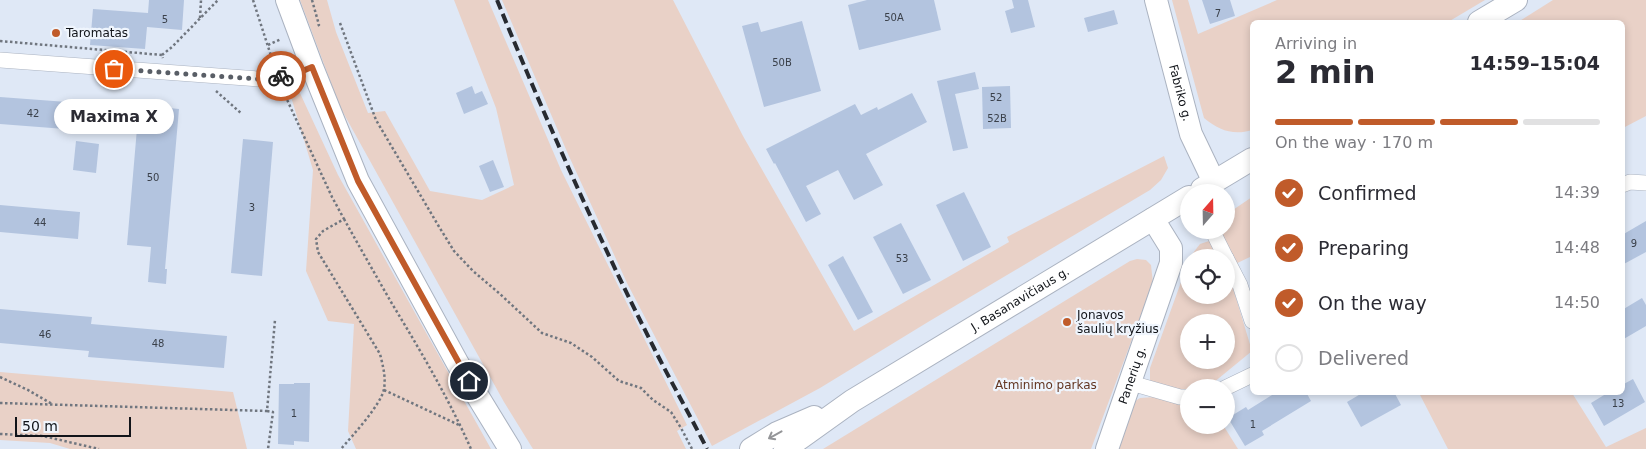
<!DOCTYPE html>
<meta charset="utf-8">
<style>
body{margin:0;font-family:"DejaVu Sans",sans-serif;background:#f2f2f3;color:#2b2b33;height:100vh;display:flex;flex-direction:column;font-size:19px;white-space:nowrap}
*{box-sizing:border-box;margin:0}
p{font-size:16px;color:#7c7c81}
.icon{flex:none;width:28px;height:28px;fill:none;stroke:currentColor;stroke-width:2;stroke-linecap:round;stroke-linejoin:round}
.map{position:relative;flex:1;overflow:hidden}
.panel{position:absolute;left:1250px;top:20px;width:375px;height:375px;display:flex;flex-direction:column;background:#fff;border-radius:8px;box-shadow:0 2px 8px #0003}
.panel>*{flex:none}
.needle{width:32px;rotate:20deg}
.tools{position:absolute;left:1180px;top:184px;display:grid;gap:10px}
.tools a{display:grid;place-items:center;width:55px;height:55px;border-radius:50%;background:#fff;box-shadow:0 2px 8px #0003;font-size:25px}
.scale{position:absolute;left:15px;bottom:12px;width:116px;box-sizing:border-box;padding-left:5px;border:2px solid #111419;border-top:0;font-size:14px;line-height:18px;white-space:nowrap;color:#111419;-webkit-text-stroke:4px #eff5fd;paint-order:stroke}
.pin{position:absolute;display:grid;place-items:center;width:42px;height:42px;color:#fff;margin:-21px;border:2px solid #fff;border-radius:50%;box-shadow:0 1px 5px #0007}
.courier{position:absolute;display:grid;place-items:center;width:50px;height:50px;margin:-25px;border:4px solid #c05b2a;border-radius:50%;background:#fff;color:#222;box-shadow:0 1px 6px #0007}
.bubble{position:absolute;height:35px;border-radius:18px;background:#fff;box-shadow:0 2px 8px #0003;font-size:16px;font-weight:600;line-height:35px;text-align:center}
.overview em{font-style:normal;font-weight:600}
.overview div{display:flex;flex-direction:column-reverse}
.overview{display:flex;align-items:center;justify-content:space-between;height:85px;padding:0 25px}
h1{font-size:32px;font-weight:600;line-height:38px}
.bar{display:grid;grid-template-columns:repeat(4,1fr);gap:8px 5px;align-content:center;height:60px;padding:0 25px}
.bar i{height:6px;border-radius:4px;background:#e1e1e2}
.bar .active{background:#c05b2a}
.bar p{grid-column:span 4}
ol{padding:0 25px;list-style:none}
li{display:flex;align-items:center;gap:15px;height:55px}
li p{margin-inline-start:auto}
li .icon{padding:5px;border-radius:50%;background:#c05b2a;color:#fff;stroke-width:4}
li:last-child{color:#7c7c81}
li i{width:28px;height:28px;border:2px solid #e1e1e2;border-radius:50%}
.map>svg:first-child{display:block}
.green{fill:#e9d1c7;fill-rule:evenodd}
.building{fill:#b3c4df}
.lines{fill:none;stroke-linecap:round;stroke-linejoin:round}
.street-casing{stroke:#abb3c1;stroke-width:16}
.secondary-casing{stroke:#abb3c1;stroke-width:24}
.path{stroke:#70767f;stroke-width:2.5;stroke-dasharray:2.5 2.5;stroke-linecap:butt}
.street{stroke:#fff;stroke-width:15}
.secondary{stroke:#fff;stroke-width:22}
.rail{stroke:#272a30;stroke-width:4;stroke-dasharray:10 5;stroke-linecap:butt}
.oneway{stroke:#949598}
.done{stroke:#595e66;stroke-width:5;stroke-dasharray:0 9}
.route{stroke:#c05b2a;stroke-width:6}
.poi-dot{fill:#c05b2a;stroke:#eff5fd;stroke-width:2}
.labels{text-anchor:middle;stroke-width:4.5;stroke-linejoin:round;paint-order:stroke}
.number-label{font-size:10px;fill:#3a404a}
.poi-label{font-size:12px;fill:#111419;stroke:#eff5fd;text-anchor:start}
.street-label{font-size:12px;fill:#111419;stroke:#eff5fd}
.park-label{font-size:12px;fill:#643723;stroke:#eff5fd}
</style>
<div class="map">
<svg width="1646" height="449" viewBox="0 0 1646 449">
<rect width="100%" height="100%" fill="#dfe8f6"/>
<g class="green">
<path d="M300,0H327L336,32L368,113L385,111L430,191L482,200L514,185L496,108L454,0H488L561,170L687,425L677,431L686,449H533L504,402L340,107Z"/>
<path d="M502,0H673L743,136L854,331L1009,242L1007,237L1164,156L1168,168L1161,180L1150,190L928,322L820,388L712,446L627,283L568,154Z"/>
<path d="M1172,0H1188L1198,34L1277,0H1485L1448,22H1252V130C1233,136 1219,130 1204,118Z"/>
<path d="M1553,0H1646V116L1623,128L1622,22H1518Z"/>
<path d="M295,88L299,91L338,175L491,449H356L348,431L354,324L328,321L306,271L313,170L289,90Z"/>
<path d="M1252,197V256L1227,268L1252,351L1213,383L1212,387L1189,388V425H1223L1238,449H1115L1132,403L1140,398L1155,397L1150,382V368L1189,260V295H1226V258L1190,257L1200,244L1212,240L1219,230H1226L1227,214ZM1189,322H1226V360H1189Z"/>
<path d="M1137,259L1146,260L1151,265L1153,283L1091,449H823L1130,261Z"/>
<path d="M0,372L233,392L247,449H70L50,443L0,440Z"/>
<path d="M1419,393H1572L1606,447L1646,428V449H1448Z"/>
</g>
<g class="building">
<path d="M149,0H184L182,30L147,27L145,49L90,45L93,9L148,13Z"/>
<path d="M867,0H934L941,30L859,50L848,5Z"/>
<path d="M1012,0H1028L1035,27L1011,33L1005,11L1014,8Z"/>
<path d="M1202,0H1230L1235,16L1210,24Z"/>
<path d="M1114,10L1118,24L1088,32L1084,18Z"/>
<path d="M802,21L821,91L764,107L742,26L758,22L761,32Z"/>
<path d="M975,72L979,89L955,94L968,148L953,151L937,81Z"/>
<path d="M472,86L475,94L482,91L488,104L464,114L456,93Z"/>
<path d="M1010,86L1011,128L983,129L982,87Z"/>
<path d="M912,93L927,122L866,154L883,185L854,200L838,170L806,186L821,214L806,222L775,163L774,164L766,149L855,104L861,115L877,107L878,110Z"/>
<path d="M0,97L67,102L65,129L0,124Z"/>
<path d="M139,105L179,109L165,269H167L166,284L148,282L151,247L127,245Z"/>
<path d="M243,139L273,142L262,276L231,273Z"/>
<path d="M76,141L99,144L96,173L73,170Z"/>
<path d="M493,160L504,187L490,192L479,166Z"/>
<path d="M964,192L991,247L963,261L936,205Z"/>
<path d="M0,205L80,212L78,239L0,232Z"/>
<path d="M1646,221V252L1622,265V235Z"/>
<path d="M901,223L931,280L903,294L873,237Z"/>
<path d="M843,256L873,312L858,320L828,265Z"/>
<path d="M1642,298L1646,305V326L1622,340V310Z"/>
<path d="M0,309L92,317L91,324L227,336L224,368L88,357L89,351L0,343Z"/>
<path d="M1633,379L1645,402L1604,426L1591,403L1609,392H1622V385Z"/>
<path d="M294,383H310L309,442L294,441V445L278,444L279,384H294Z"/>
<path d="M1277,392H1306L1311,401L1262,431L1264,435L1245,446L1228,418L1246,407L1248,410Z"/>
<path d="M1364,392H1394L1401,405L1361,427L1347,402Z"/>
</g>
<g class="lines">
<g class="street-casing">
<g id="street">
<path d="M0,60L258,79L289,75L312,67"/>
<path d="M1622,185L1630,182L1646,183"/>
<path d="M1212,230L1226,258"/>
<path d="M1226,258L1240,285L1252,321"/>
<path d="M1131,383L1180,397H1189"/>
<path d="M1225,388L1252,375"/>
</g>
</g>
<g class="secondary-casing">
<g id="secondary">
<path d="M287,0L312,67L358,181L458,364L510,449"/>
<path id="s1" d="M1156,0L1191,134L1214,182"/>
<path d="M1479,22L1516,0"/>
<path d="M1202,189L1252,159"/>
<path d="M751,449L777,433L814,417"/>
<path id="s2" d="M785,449L852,401L1189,197"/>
<path id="s3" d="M1107,449L1171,263V248L1153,219"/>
</g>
</g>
<g class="path">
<path d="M253,0L273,62"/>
<path d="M312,0L319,25L317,26"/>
<path d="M200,18L201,0"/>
<path d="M340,23L376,120L438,225L454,251L473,271L500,294L542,333L571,343L592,357L619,381L641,388L653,400L671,412L681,428L692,449"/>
<path d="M0,41L162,55L163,58"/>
<path d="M268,45L281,39"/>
<path d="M162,55L172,47L218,0"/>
<path d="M216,91L242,114"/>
<path d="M283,91L332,197L344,219L323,231L316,239L318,252L380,354C383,366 386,377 384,389C381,405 352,436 341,449"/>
<path d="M344,219C359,246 375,274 391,302C420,350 448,397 471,449"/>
<path d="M0,377L28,390L52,404"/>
<path d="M384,390L459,425"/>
<path d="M0,403L267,411L275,320"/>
<path d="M267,411L273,412L268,449"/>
<path d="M0,434L43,436L99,449"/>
</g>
<use href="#street" class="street"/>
<use href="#secondary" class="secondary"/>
<path class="rail" d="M497,0C545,118 597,235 654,348C671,382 690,415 707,449"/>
</g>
<defs><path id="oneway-shaft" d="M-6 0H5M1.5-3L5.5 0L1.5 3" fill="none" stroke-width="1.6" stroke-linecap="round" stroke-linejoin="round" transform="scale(1.25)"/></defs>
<use class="oneway" href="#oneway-shaft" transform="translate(775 435) rotate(151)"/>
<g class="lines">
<path class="done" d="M114,69L258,79L281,76"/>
<path class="route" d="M281,76L300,72L312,67L358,181L469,381"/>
</g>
<g class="poi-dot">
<circle cx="56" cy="33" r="5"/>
<circle cx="1067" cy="322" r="5"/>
</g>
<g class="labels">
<g class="number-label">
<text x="1218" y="17">7</text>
<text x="894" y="21">50A</text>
<text x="165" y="23">5</text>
<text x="782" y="66">50B</text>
<text x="996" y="101">52</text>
<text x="33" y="117">42</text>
<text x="997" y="122">52B</text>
<text x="153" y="181">50</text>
<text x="252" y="211">3</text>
<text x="40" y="226">44</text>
<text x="1634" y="247">9</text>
<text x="902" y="262">53</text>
<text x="45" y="338">46</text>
<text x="158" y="347">48</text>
<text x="1618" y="407">13</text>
<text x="294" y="417">1</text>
<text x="1253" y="428">1</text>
</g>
<g class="poi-label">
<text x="66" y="37">Taromatas</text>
<text x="1077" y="319">Jonavos<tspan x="1077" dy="14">šaulių kryžius</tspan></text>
</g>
<g class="street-label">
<text dy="4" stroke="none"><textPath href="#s1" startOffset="96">Fabriko g.</textPath></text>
<text dy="4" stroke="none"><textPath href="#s2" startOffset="279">J. Basanavičiaus g.</textPath></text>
<text dy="4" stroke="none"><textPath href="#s3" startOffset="78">Panerių g.</textPath></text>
</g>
<g class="park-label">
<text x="1046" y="389">Atminimo parkas</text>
</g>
</g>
</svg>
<div class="tools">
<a><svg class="needle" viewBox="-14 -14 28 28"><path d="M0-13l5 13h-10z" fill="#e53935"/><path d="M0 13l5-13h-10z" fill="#7c7c81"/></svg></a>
<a><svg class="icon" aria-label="locate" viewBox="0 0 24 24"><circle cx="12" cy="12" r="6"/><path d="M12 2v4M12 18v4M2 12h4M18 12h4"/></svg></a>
<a>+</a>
<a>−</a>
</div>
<div class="scale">50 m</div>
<div class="pin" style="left:114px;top:69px;background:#ea580c"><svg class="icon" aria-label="bag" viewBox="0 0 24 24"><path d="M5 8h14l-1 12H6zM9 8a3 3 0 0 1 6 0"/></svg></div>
<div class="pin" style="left:469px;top:381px;background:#1f2937"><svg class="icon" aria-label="home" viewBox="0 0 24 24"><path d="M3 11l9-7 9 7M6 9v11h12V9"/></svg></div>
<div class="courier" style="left:281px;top:76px"><svg class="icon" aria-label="bike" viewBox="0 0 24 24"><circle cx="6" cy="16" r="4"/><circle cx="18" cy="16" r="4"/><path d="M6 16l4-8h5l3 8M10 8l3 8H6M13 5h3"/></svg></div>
<div class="bubble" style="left:54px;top:99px;width:120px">Maxima X</div>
<section class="panel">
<div class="overview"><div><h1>2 min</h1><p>Arriving in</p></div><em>14:59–15:04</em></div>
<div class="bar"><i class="active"></i><i class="active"></i><i class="active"></i><i></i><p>On the way · 170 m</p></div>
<ol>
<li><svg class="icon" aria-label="check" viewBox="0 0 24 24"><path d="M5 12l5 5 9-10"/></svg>Confirmed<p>14:39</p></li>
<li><svg class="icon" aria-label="check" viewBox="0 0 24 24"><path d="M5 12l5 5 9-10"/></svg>Preparing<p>14:48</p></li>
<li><svg class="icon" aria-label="check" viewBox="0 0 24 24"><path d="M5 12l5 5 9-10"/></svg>On the way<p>14:50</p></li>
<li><i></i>Delivered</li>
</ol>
</section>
</div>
